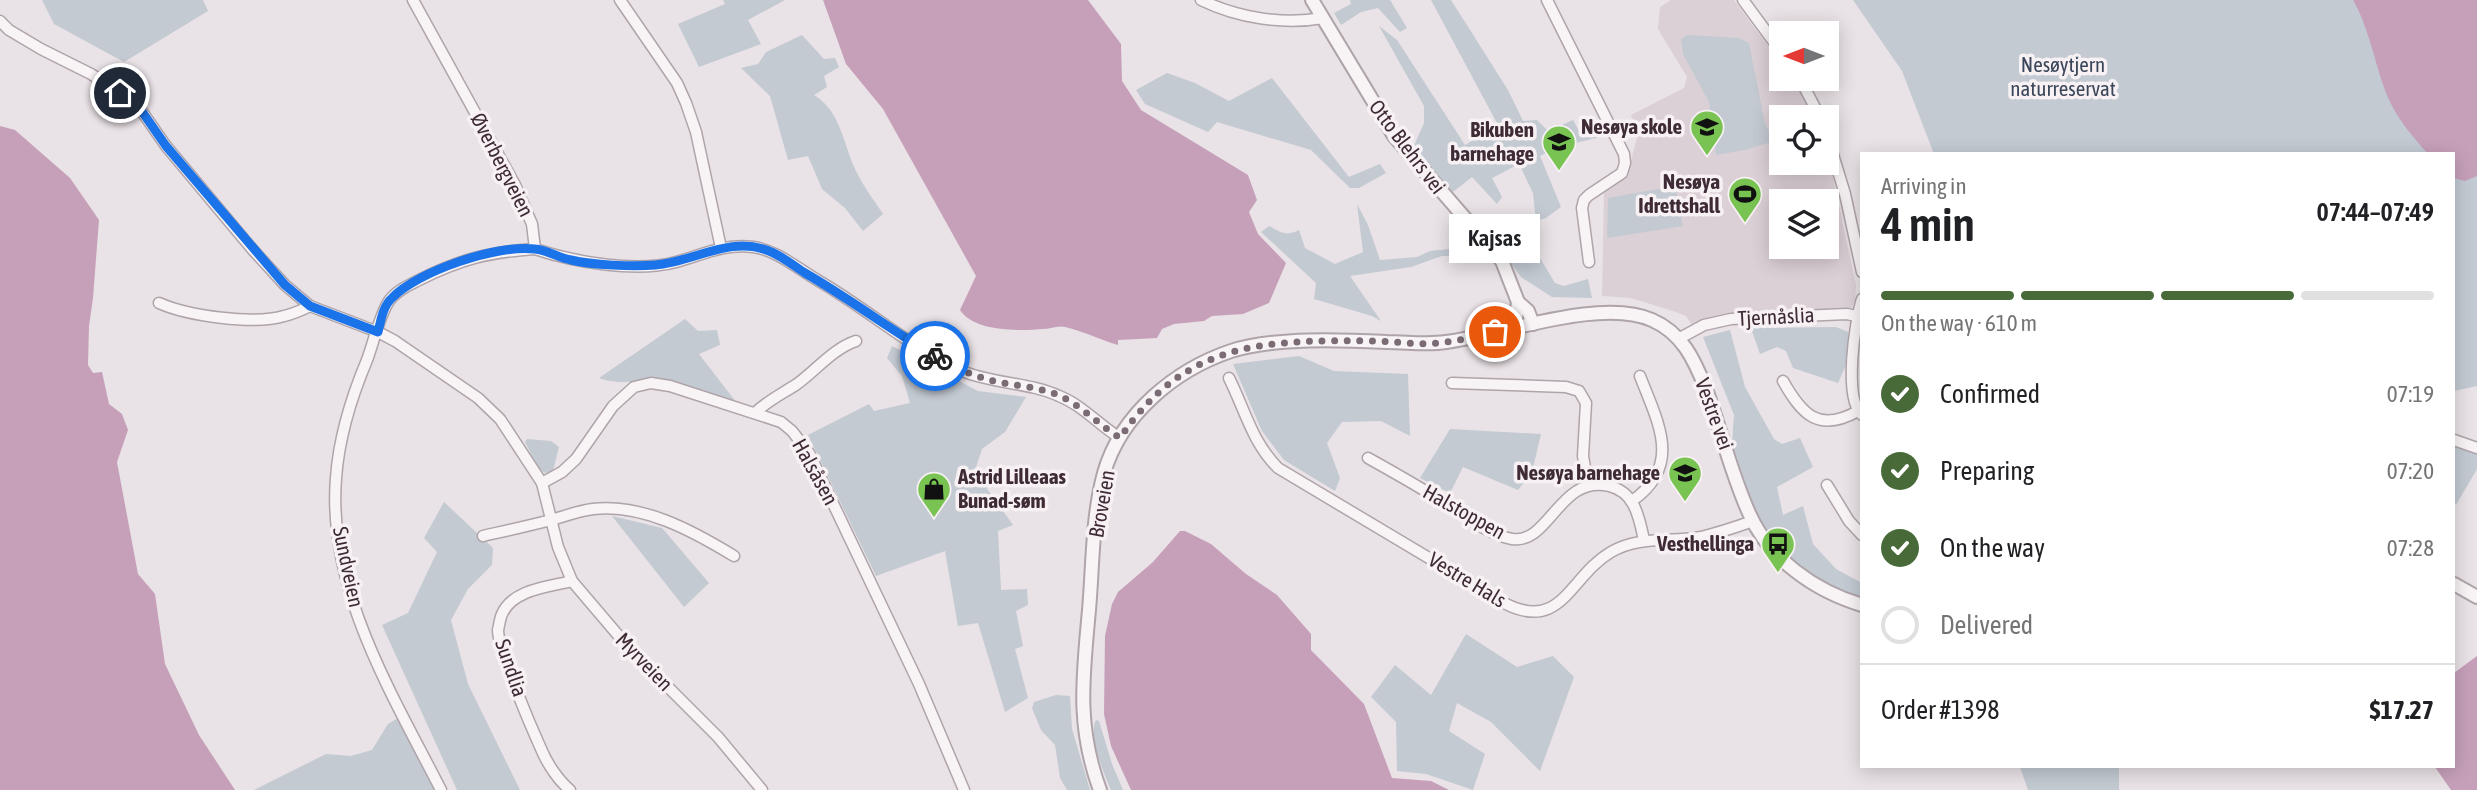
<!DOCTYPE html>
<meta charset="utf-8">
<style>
body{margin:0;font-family:"Asap Condensed",sans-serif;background:#f2f2f2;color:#202124;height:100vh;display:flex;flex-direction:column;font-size:26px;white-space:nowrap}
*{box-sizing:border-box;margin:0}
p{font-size:23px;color:#757577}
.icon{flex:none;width:38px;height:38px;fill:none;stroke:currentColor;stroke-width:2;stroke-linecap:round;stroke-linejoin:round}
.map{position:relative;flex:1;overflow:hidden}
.details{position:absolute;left:1860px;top:152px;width:595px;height:616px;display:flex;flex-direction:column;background:#fff;border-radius:0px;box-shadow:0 4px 18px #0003}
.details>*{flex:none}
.needle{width:46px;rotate:270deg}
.controls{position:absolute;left:1769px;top:21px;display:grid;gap:14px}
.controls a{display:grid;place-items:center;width:70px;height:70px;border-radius:0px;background:#fff;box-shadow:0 4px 18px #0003;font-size:35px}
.pin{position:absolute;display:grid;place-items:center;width:60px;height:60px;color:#fff;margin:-30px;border:4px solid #fff;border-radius:50%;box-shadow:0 2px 7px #0007}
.courier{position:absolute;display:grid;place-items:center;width:70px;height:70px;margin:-35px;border:5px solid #1a73e8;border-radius:50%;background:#fff;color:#222;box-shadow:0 2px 9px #0007}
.bubble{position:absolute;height:49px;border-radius:0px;background:#fff;box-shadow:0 4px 18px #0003;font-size:23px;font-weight:600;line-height:49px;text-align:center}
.summary em{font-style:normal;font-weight:600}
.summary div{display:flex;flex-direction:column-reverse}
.summary{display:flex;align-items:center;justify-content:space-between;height:119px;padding:0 21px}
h1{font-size:46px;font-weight:600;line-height:52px}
.bar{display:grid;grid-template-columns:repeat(4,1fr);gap:10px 7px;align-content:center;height:84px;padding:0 21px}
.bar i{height:9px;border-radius:5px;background:#e0e0e0}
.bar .selected{background:#486a38}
.bar p{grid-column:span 4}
.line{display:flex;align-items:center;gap:18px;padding:0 21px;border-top:2px solid #e0e0e0}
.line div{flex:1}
ol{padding:0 21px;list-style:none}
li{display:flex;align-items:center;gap:21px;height:77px}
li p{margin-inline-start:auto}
li .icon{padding:7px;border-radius:50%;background:#486a38;color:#fff;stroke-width:4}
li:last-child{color:#757577}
li i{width:38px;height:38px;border:4px solid #e0e0e0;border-radius:50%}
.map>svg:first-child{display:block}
.built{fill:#dbd0d6;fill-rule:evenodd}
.green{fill:#c3cad2}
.water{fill:#c6a0b9}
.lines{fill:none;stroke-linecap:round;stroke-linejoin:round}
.minor-casing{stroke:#afa4aa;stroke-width:13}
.tertiary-casing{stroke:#afa4aa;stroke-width:16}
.minor{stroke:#f8f4f6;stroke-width:10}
.tertiary{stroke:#f8f4f6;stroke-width:12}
.done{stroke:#7a6b74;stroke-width:7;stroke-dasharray:0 12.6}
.route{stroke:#1a73e8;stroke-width:9}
.labels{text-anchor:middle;stroke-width:7;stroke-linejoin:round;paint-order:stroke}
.park-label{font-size:21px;fill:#3a465a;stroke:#f7f1f4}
.poi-label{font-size:21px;font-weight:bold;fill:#3f2b36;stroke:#f7f1f4;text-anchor:end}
.street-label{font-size:21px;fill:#3f2b36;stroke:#f7f1f4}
</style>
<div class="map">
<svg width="2477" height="790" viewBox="0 0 2477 790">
<rect width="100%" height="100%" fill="#e9e2e6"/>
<path class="built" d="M1671,0H1734L1781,63L1782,79H1792L1815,113L1816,117H1782V163H1827V150L1856,285L1855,301L1851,308L1831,312L1735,313L1692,325L1686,316L1676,312L1631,298L1602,296L1604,193L1627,177L1638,133L1631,115L1684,88L1687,77L1658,29L1660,7ZM1782,201H1827V247H1782Z"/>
<g class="green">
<path d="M42,0H203L208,11L124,62L54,24Z"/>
<path d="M723,0H785L748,20L761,44L699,67L678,24L725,4Z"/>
<path d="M1350,0H1390L1407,28L1400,32L1378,8L1361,12L1341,25L1334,13L1351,4Z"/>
<path d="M1431,0H1451L1508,90L1523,121L1537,120L1548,131L1573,120L1579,131L1596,125L1600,137L1559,147L1540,156L1561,207L1546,218L1536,221L1533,193L1519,164L1492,178L1502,197L1497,204L1472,177L1453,192L1413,148L1424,123V106L1379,26L1397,40L1465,145L1498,125Z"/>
<path d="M1853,0H2477V386L2454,391V154H1934L1902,71Z"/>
<path d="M802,35L824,59L835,58L839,67L824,76L827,87L814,95C841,111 843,144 856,171C863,186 874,200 883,214L863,231L845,208L822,189L808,156L788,160L770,96L741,68L758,64L766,52Z"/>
<path d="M1687,35L1739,38L1749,43L1765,124L1774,141L1745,150L1716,155L1709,102L1683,54L1681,39Z"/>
<path d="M1167,73L1195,83L1229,101L1272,78L1349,177L1380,164L1386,173L1359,188H1350L1311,150L1217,122L1208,132L1145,104L1136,90Z"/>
<path d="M1675,186L1683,226L1607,238L1608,198Z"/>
<path d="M1357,204L1368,225L1380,260L1417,257L1430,251L1478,246L1464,256H1442L1411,267L1350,276L1381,321L1372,316L1314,299L1316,283L1261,232L1269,226C1280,232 1286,237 1299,230L1305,248L1335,264L1363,252Z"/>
<path d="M1521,226L1555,283L1564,286L1588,279L1592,298L1552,297L1521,277L1497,244Z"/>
<path d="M685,319L698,331L717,330L720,345L699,354L736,402C715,395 693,387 671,382C647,377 622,387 599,378Z"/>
<path d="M1836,327L1848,332L1849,358L1838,383L1793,368L1786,351L1777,347L1760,354L1751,328Z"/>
<path d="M1730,330L1745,387L1774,439L1782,444L1800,438L1813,467L1777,487L1783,515L1803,506L1813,544L1836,569L1862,583V600L1819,583L1794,564L1771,540L1757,517L1732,444L1734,415L1703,337Z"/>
<path d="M892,346L978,391L1026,397L1005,432L982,449L976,467L988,490L1013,525L998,531L1001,590L1027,589L1028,605L1016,611L1023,646L1015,649L1028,698L1005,712L978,623L958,626L945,551L876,576L808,435L869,404L874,411L910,403L902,376L887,358Z"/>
<path d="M1299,356L1334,371L1408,374L1410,436L1381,421L1342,422L1327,443L1340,478L1335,491L1284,460L1262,431L1233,364Z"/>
<path d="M1450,429L1541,434L1532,472L1518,490L1463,467L1450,493L1420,478Z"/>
<path d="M527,439L551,441L559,447L553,471L545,473L539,469L525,442Z"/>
<path d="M2454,445L2477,454V469L2456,505L2454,502Z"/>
<path d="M444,502L493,548L492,565L468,589L451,620L468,684L520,790H457L382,625L408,613L437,552L424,538Z"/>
<path d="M612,516L662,528L709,583L684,607Z"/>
<path d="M1466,634L1517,667L1553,656L1574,677L1540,771L1491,722L1457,703L1449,731L1485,754L1473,790L1426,774L1397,771L1396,722L1371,697L1395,665L1431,695Z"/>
<path d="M1056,695L1070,696L1072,729L1090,790H1067L1060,778L1055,745L1041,730L1032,708L1034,702Z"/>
<path d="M400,717L436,790H254L326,754L351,756L372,750L388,724Z"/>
<path d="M1096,720L1099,721L1112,764L1123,790H1111C1104,774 1088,735 1096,720Z"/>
<path d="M2020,767H2119V790H2028Z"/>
</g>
<g class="water">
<path d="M823,0H1088L1121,44L1122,81L1141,110L1248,175L1257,200L1249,212L1258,234L1286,263L1269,303L1243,314L1212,316L1204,321L1174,324L1162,329L1157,338L1118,340V345C1101,340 1080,330 1065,327C1058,325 1050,329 1043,329C1020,331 974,332 960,310L976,276L883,109L846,64Z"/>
<path d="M2353,0H2477V176L2465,181L2454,178V154H2428C2414,138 2399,121 2390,102C2375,69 2371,31 2353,0Z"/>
<path d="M0,126L15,130L70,178L99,220L93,298L89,326L88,365L93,373L102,372L109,404L122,414L128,430L117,462L138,574L155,594L165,664L199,735L235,790H0Z"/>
<path d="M1180,531H1185L1211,544L1246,574L1277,595L1311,634V650L1364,704L1392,778L1431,781L1449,790H1131L1111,746L1104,714L1105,636L1112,604L1118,592L1153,562Z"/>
<path d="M2477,656V790H2451L2435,767L2454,766V673Z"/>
</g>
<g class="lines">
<g class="minor-casing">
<g id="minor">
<path d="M413,0L515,185L532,224L535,249C574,262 636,273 676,262C702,255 725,243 753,247C777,250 798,269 819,281C867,309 911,348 962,371C993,384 1029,382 1059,396C1082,405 1099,425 1120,438"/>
<path d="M620,0L677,83L686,103L696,132L721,248"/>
<path d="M1201,0C1238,18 1283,25 1323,18"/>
<path d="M1547,0L1624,154L1625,163L1622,173L1589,195L1584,200L1582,208L1589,262"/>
<path d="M1743,0L1782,53"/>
<path d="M0,21L9,30L41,49L91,74L120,93L143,113L166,146L253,250L285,285L310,306L378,332L395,341L478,398L500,419L542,483L558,547L572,581L629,648L718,737L762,790"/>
<path d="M1800,79L1820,117"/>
<path d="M1827,135L1845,194L1862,272"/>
<path d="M1862,299C1855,321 1843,398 1862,415"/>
<path d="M159,303C188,316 254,325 284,316C293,314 302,310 310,306"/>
<path d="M1680,338L1704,325L1731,319L1847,314L1856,316"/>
<path d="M1229,378C1245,410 1252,442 1278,468L1506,604C1562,632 1570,576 1611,552C1640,535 1670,543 1701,537C1718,533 1736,527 1753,521"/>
<path d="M1783,381C1802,415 1819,433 1858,411"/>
<path d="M1452,383L1566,387L1579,391L1586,403L1583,456L1588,485"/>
<path d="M755,413C767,401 782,394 797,384C815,371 834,348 856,341"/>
<path d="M2454,440L2477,448"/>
<path d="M1368,458C1395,473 1421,488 1447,504C1466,516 1489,535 1512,539C1549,545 1560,474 1609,486C1635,492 1639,517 1644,540"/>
<path d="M542,483L562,472L576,459L613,406L634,387L651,383L670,386L781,422L792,431L809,453L919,684L964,790"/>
<path d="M1827,485L1849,521L1862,535"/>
<path d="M1632,501C1683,465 1658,423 1640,376"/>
<path d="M483,536C505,531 528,526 551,520C565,516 578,511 593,509C642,503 693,531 734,556"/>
<path d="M441,790C392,694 327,589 336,478C339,436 351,398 367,360C373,344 380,314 389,301C396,291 409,285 419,280C461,259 489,252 535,249"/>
<path d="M570,790C559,781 548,765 542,751C532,729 498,650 498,630C499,626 500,618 502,614C513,589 549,587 572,581"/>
</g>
</g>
<g class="tertiary-casing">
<g id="tertiary">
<path d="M1312,0L1394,136L1502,261L1518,302L1515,327"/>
<path d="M1518,302L1528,311L1533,324"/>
<path d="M2454,584L2477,597"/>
<path d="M1100,790C1076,725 1083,677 1089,610C1093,564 1092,517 1104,473C1121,414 1175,370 1231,351C1275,337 1342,340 1387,342C1407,342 1427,345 1446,342C1501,335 1601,297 1652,320C1682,333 1694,359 1706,389C1721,430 1731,473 1749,513C1769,559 1815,591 1862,605"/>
</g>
</g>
<use href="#minor" class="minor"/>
<use href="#tertiary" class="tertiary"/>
</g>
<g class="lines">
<path class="done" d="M935,356C952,367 971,375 990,380C1012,386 1036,386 1058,395C1081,405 1099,425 1120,438C1187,338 1270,340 1379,341C1398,342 1418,345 1437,343C1457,341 1476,337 1495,332"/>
<path class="route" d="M120,93L143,113L166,146L285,285L310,306L378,332C381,320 383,306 392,298C418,271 498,244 535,249C547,250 559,258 571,260C592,265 633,267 655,265C694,262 730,235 769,251C782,256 794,266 805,273C850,299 891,330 935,356"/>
</g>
<defs>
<g id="school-pin" transform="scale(1.75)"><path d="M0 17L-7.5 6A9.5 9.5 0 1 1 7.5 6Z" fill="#78c351" stroke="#f7f1f4"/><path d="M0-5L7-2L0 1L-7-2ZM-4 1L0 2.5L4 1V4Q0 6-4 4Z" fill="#111"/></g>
<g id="stadium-pin" transform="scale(1.75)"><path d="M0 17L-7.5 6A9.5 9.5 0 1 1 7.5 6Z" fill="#78c351" stroke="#f7f1f4"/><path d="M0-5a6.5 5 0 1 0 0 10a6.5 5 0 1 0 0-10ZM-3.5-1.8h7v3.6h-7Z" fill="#111"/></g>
<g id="shop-pin" transform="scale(1.75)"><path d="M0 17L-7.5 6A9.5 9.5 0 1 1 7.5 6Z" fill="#78c351" stroke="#f7f1f4"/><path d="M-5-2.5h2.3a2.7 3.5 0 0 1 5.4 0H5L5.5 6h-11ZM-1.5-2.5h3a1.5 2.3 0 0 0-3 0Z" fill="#111"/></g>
<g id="bus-pin" transform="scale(1.75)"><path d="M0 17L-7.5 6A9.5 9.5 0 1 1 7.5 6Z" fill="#78c351" stroke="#f7f1f4"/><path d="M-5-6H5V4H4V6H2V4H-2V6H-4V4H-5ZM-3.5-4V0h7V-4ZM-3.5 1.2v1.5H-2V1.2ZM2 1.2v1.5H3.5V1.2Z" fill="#111"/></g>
</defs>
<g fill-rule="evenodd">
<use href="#school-pin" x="1707" y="127"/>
<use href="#school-pin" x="1559" y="142"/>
<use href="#stadium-pin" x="1745" y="194"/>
<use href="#school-pin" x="1685" y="473"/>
<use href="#shop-pin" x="934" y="489"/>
<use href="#bus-pin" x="1778" y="544"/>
</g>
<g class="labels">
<g class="park-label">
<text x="2063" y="72">Nesøytjern<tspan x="2063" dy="24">naturreservat</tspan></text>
</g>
<g class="poi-label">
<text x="1682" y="134">Nesøya skole</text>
<text x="1534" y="137">Bikuben<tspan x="1534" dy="24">barnehage</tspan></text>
<text x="1720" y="189">Nesøya<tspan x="1720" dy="24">Idrettshall</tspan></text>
<text x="1660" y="480">Nesøya barnehage</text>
<text x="958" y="484" text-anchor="start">Astrid Lilleaas<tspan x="958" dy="24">Bunad-søm</tspan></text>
<text x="1754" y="551">Vesthellinga</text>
</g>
<g class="street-label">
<text transform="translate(1407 147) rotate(53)" y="7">Otto Blehrs vei</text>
<text transform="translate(502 165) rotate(63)" y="7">Øverbergveien</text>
<text transform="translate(1776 317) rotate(-3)" y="7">Tjernåslia</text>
<text transform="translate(1714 414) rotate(70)" y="7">Vestre vei</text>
<text transform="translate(815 472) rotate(61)" y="7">Halsåsen</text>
<text transform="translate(1102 504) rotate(-80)" y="7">Broveien</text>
<text transform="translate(1464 512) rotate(29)" y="7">Halstoppen</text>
<text transform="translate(348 567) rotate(78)" y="7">Sundveien</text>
<text transform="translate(1467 580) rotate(31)" y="7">Vestre Hals</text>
<text transform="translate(644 662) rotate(46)" y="7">Myrveien</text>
<text transform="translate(511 668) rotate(71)" y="7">Sundlia</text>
</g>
</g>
</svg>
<div class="controls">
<a><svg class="needle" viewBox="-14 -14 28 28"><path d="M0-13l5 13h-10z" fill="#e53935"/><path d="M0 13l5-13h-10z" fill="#757577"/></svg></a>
<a><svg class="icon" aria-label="locate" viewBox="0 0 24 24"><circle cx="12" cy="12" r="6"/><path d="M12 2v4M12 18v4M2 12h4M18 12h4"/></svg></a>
<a><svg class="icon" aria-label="layers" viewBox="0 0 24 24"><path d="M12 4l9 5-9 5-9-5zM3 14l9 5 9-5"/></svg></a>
</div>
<div class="pin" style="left:1495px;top:332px;background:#ea580c"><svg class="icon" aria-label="bag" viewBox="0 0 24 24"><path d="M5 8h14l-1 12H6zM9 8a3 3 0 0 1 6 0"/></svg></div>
<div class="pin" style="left:120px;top:93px;background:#1f2937"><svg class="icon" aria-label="home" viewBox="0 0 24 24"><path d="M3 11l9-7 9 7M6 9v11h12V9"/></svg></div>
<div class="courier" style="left:935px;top:356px"><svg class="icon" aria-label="bike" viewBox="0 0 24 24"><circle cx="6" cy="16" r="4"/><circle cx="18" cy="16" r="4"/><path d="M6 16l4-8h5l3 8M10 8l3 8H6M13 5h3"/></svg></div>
<div class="bubble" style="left:1449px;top:214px;width:91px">Kajsas</div>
<section class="details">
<div class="summary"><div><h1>4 min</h1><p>Arriving in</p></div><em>07:44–07:49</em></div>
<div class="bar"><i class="selected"></i><i class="selected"></i><i class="selected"></i><i></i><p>On the way · 610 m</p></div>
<ol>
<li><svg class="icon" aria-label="check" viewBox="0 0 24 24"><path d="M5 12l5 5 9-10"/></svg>Confirmed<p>07:19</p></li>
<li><svg class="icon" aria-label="check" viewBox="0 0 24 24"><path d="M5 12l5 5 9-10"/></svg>Preparing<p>07:20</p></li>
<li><svg class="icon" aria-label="check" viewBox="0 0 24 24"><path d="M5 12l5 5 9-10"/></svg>On the way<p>07:28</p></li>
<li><i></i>Delivered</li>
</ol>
<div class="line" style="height:91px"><div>Order #1398</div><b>$17.27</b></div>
</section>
</div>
